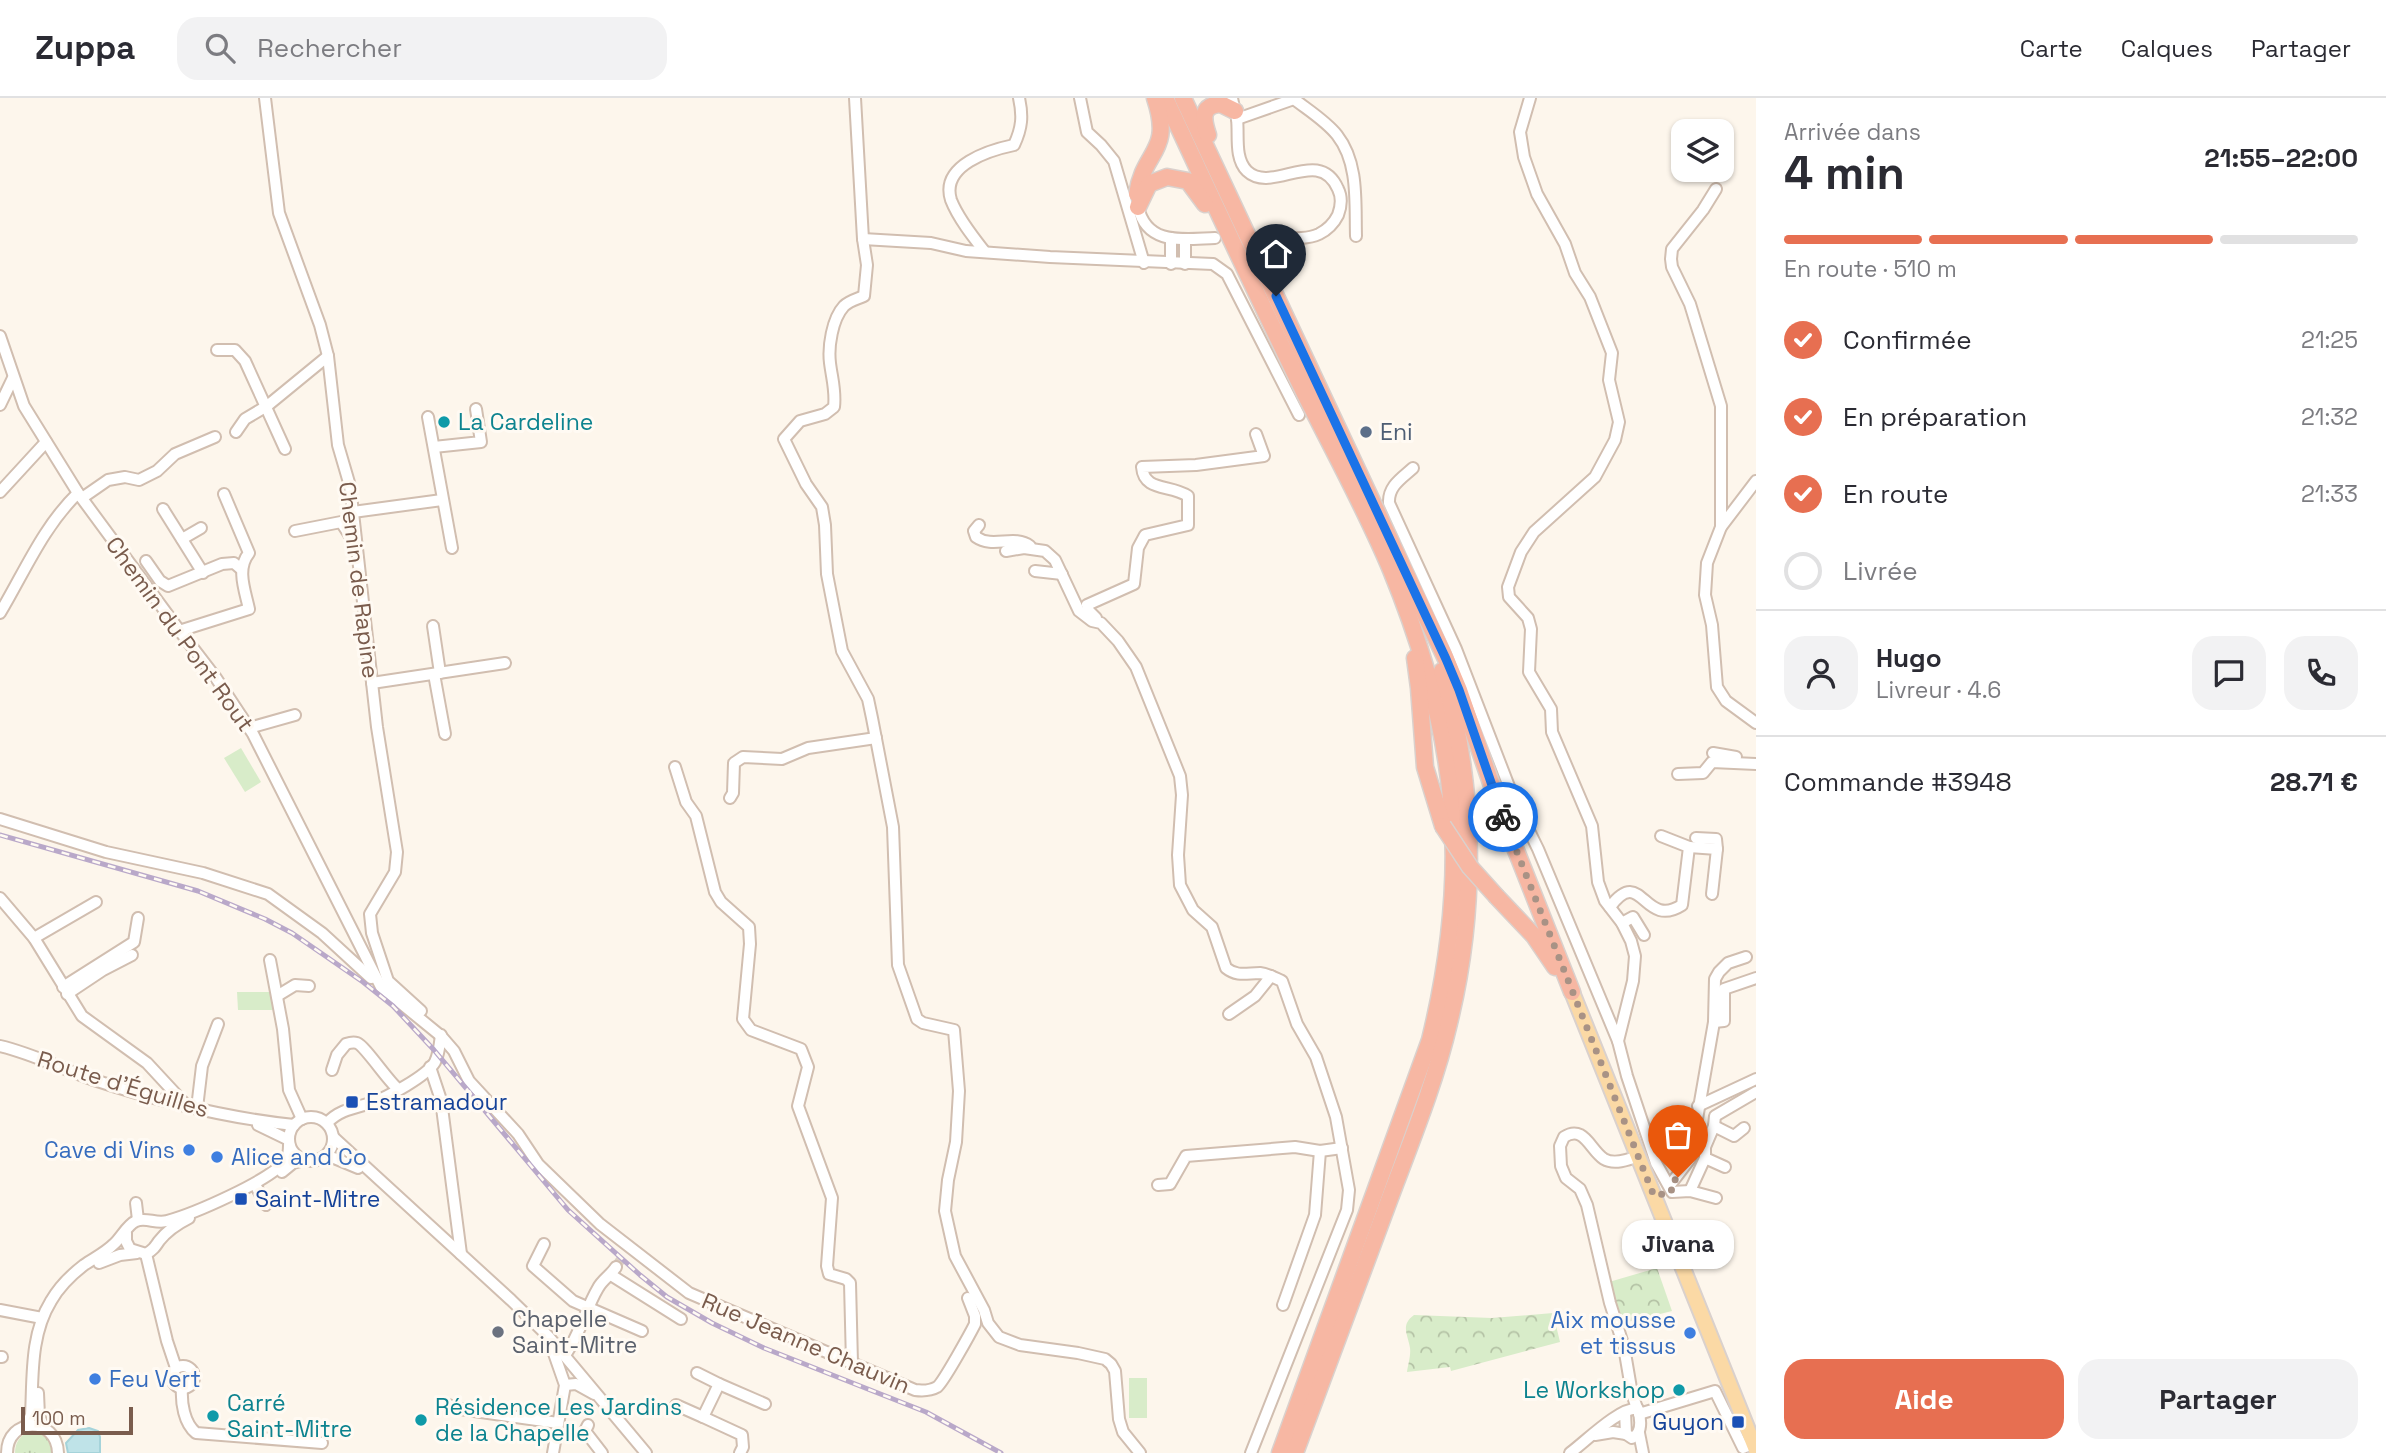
<!DOCTYPE html>
<html lang="fr">
<meta charset="utf-8">
<style>
body{margin:0;font-family:"Space Grotesk",sans-serif;background:#f2f2f3;color:#2b2b33;height:100vh;display:flex;flex-direction:column;font-size:26px;white-space:nowrap}
*{box-sizing:border-box;margin:0}
p{font-size:23px;color:#7c7c81}
.icon{flex:none;width:38px;height:38px;fill:none;stroke:currentColor;stroke-width:2;stroke-linecap:round;stroke-linejoin:round}
.map{position:relative;flex:1;overflow:hidden}
.drawer{display:flex;flex-direction:column;background:#fff;width:630px}
.drawer>*{flex:none}
.tools{position:absolute;left:1671px;top:21px;display:grid;gap:14px}
.tools a{display:grid;place-items:center;width:63px;height:63px;border-radius:14px;background:#fff;box-shadow:0 2px 5px #0004;font-size:35px}
.scale{position:absolute;left:21px;bottom:18px;width:112px;box-sizing:border-box;padding-left:7px;border:4px solid #7a5c4d;border-top:0;font-size:19px;line-height:24px;white-space:nowrap;color:#7a5c4d;-webkit-text-stroke:5px #fffaf3;paint-order:stroke}
.pin{position:absolute;display:grid;place-items:center;width:60px;height:60px;color:#fff;margin:-72px -30px;border-radius:50% 50% 50% 0;rotate:-45deg;box-shadow:0 0 7px #0007}
.pin .icon{rotate:45deg}
.courier{position:absolute;display:grid;place-items:center;width:70px;height:70px;margin:-35px;border:5px solid #1a73e8;border-radius:50%;background:#fff;color:#222;box-shadow:0 2px 9px #0007}
.bubble{position:absolute;height:49px;border-radius:21px;background:#fff;box-shadow:0 2px 5px #0004;font-size:23px;font-weight:700;line-height:49px;text-align:center}
.headline em{font-style:normal;font-weight:700}
.headline div{display:flex;flex-direction:column-reverse}
.headline{display:flex;align-items:center;justify-content:space-between;height:119px;padding:0 28px}
h1{font-size:46px;font-weight:700;line-height:52px}
.bar{display:grid;grid-template-columns:repeat(4,1fr);gap:10px 7px;align-content:center;height:84px;padding:0 28px}
.bar i{height:9px;border-radius:5px;background:#e1e1e2}
.bar .active{background:#e76f51}
.bar p{grid-column:span 4}
.line{display:flex;align-items:center;gap:18px;padding:0 28px;border-top:2px solid #e1e1e2}
.line div{flex:1}
.round{display:grid;place-items:center;flex:none;width:74px;height:74px;border-radius:21px;background:#f2f2f3}
ol{padding:0 28px;list-style:none}
li{display:flex;align-items:center;gap:21px;height:77px}
li p{margin-inline-start:auto}
li .icon{padding:7px;border-radius:50%;background:#e76f51;color:#fff;stroke-width:4}
li:last-child{color:#7c7c81}
li i{width:38px;height:38px;border:4px solid #e1e1e2;border-radius:50%}
.primary-button{display:flex;gap:14px;margin-top:auto;padding:14px 28px}
.primary-button a{flex:1;height:80px;border-radius:21px;background:#e76f51;color:#fff;font-size:28px;font-weight:700;line-height:80px;text-align:center}
.primary-button a+a{background:#f2f2f3;color:#2b2b33}
header{display:flex;align-items:center;gap:42px;box-sizing:border-box;height:98px;padding:0 35px;background:#fff;border-bottom:2px solid #e1e1e2}
header strong{font-size:33px}
nav{display:flex;gap:38px;margin-inline-start:auto;font-size:24px}
.search{width:490px;height:63px;background:#f2f2f3;display:flex;align-items:center;gap:18px;box-sizing:border-box;padding:0 24px;border-radius:21px;color:#7c7c81;font-size:26px}
main{display:flex;flex:1;min-height:0}
.map>svg:first-child{display:block}
.grass{fill:url(#grass-tufts)}
.park{fill:url(#park-crowns)}
.garden{fill:#d8ecc9}
.water{fill:#bfe3e8;stroke:#a5d3da;stroke-width:2}
.lines{fill:none;stroke-linecap:round;stroke-linejoin:round}
.minor-tunnel{stroke:#dcd0c4;stroke-width:10;stroke-dasharray:10 5;stroke-linecap:butt}
.minor-casing{stroke:#d1beb0;stroke-width:14}
.major-casing{stroke:#dad1cd;stroke-width:18}
.highway-casing{stroke:#dad1cd;stroke-width:19}
.minor{stroke:#fff;stroke-width:10}
.major{stroke:#fbd9a5;stroke-width:14}
.highway{stroke:#f7b7a3;stroke-width:16}
.rail-casing{stroke:#b9a8c9;stroke-width:5}
.rail{stroke:#fffaf3;stroke-width:2.5;stroke-dasharray:8;stroke-linecap:butt}
.highway-bridge-casing{stroke:#dad1cd;stroke-width:19;stroke-linecap:butt}
.highway-bridge{stroke:#f7b7a3;stroke-width:16}
.done{stroke:#a89285;stroke-width:7;stroke-dasharray:0 12.6}
.route{stroke:#1a73e8;stroke-width:9}
.culture-dot{fill:#0f9aa8;stroke:#fffaf3;stroke-width:2.5}
.service-dot{fill:#5c6f8a;stroke:#fffaf3;stroke-width:2.5}
.transit-dot{fill:#1a4fb4;stroke:#fffaf3;stroke-width:2.5}
.shop-dot{fill:#3f7fe0;stroke:#fffaf3;stroke-width:2.5}
.worship-dot{fill:#6b7280;stroke:#fffaf3;stroke-width:2.5}
.labels{text-anchor:middle;stroke-width:6;stroke-linejoin:round;paint-order:stroke}
.culture-label{font-size:23px;fill:#0d838f;stroke:#fffaf3;text-anchor:start}
.service-label{font-size:23px;fill:#4e5e75;stroke:#fffaf3;text-anchor:start}
.street-label{font-size:23px;fill:#7a5c4d;stroke:#fffaf3}
.transit-label{font-size:23px;fill:#164399;stroke:#fffaf3;text-anchor:start}
.shop-label{font-size:23px;fill:#366cbe;stroke:#fffaf3;text-anchor:end}
.worship-label{font-size:23px;fill:#5b616d;stroke:#fffaf3;text-anchor:start}
</style>
<header>
<strong>Zuppa</strong>
<div class="search"><svg class="icon" aria-label="search" viewBox="0 0 24 24"><circle cx="10" cy="10" r="6"/><path d="M15 15l6 6"/></svg>Rechercher</div>
<nav><a>Carte</a><a>Calques</a><a>Partager</a></nav>
</header>
<main>
<div class="map">
<svg width="1756" height="1355" viewBox="0 0 1756 1355">
<defs>
<pattern id="grass-tufts" width="24" height="20" patternUnits="userSpaceOnUse" patternTransform="scale(1.75)"><rect width="24" height="20" fill="#d8ecc9"/><path d="M3 7l-1-3M5 7V3M7 7l1-3M15 17l-1-3M17 17v-4M19 17l1-3" fill="none" stroke="#b4c2a5"/></pattern>
<pattern id="park-crowns" width="20" height="18" patternUnits="userSpaceOnUse" patternTransform="scale(1.75)"><rect width="20" height="18" fill="#d8ecc9"/><path d="M2 6a3 3 0 1 1 6 0M12 15a3 3 0 1 1 6 0" fill="none" stroke="#b4c2a5"/></pattern>
</defs>
<rect width="100%" height="100%" fill="#fdf6ec"/>
<path class="grass" d="M31,1333C44,1333 53,1341 52,1355H15C15,1344 20,1337 31,1333Z"/>
<g class="park">
<path d="M1657,1170L1672,1213L1620,1226L1609,1184Z"/>
<path d="M1553,1215L1560,1244L1451,1273L1450,1269L1407,1274C1408,1267 1411,1257 1410,1250C1408,1237 1400,1227 1414,1217L1492,1220Z"/>
</g>
<g class="garden">
<path d="M241,650L261,684L245,694L224,660Z"/>
<path d="M237,894H273V912H238Z"/>
<rect x="1129" y="1280" width="18" height="40"/>
</g>
<path class="water" d="M89,1330L98,1333L100,1339V1355H68L66,1345L78,1332Z"/>
<g class="lines">
<path class="minor-tunnel" d="M616,1169L623,1158"/>
<g class="minor-casing">
<g id="minor">
<path d="M265,0L279,115L320,227L328,258L338,347L350,388L377,629L397,754L395,774L370,816L372,835L388,883L421,913"/>
<path d="M855,0L863,141L867,167L864,198C857,201 849,203 844,208C832,221 828,249 830,265C832,281 836,293 834,309L825,316L800,323L784,341L806,386L822,409L825,427L827,476L842,553L868,601L872,620L893,729L898,867L917,921L923,925L954,932L959,993L956,1044L948,1082L945,1113L955,1158L984,1212L988,1225L999,1239L1020,1247L1078,1255L1105,1261L1111,1266L1115,1273L1119,1321L1123,1334L1140,1355"/>
<path d="M1080,0L1087,34L1101,47L1114,63L1144,165"/>
<path d="M1232,0C1233,7 1236,14 1237,21C1239,37 1234,60 1247,73C1272,97 1319,47 1338,91C1342,99 1341,109 1338,117C1334,125 1327,132 1319,136C1304,143 1282,139 1266,140"/>
<path d="M1530,0L1520,34L1524,59L1537,96L1565,146L1575,175L1590,199L1612,255L1609,282L1619,324L1615,342L1595,379L1534,434L1521,454L1508,489L1509,499L1528,520L1531,531L1529,574L1551,611L1552,634L1592,728L1598,784L1605,803L1622,825L1631,843L1635,858L1633,883L1618,943L1627,978L1656,1065L1672,1094L1690,1093L1716,1100"/>
<path d="M1237,21L1294,1C1308,12 1326,23 1337,37C1359,65 1355,104 1356,138"/>
<path d="M1716,91L1703,112L1672,151L1671,161L1672,169L1690,206L1721,308V429"/>
<path d="M1138,109C1147,148 1183,141 1215,140"/>
<path d="M863,141L931,145L966,153L1050,159L1213,166L1227,176L1299,317"/>
<path d="M1185,141V166"/>
<path d="M985,154C973,139 958,120 951,102C940,67 990,52 1014,47C1022,30 1023,18 1019,0"/>
<path d="M1171,166V140"/>
<path d="M0,238L24,308L78,395L176,528L216,580L253,636L381,889L441,938L454,953L469,983L518,1036L538,1066L600,1126L689,1195L915,1292C923,1293 930,1293 937,1289C943,1285 971,1234 975,1226V1218L968,1200"/>
<path d="M217,252H235L245,263L285,351"/>
<path d="M0,307L13,280"/>
<path d="M428,319L452,450"/>
<path d="M236,334L245,321L267,308L328,258"/>
<path d="M434,349L481,344L476,311"/>
<path d="M1413,370C1402,380 1388,388 1389,405L1456,551L1515,704L1538,751L1618,943"/>
<path d="M1756,383L1721,429L1707,465L1705,497L1712,527L1717,589L1726,603L1756,625"/>
<path d="M0,394L46,344"/>
<path d="M82,400L108,382L125,379L139,382L157,373L175,356L215,339"/>
<path d="M163,411L203,475"/>
<path d="M353,414L442,402"/>
<path d="M979,427L974,433L976,439C993,451 1014,436 1030,448"/>
<path d="M295,433L341,424L354,444"/>
<path d="M182,441L201,430"/>
<path d="M1006,453L1024,450L1045,453L1055,462L1079,513L1092,523L1101,525L1118,543L1136,569L1180,678L1182,697L1178,757L1180,787L1193,812L1212,829L1226,870C1237,879 1247,875 1260,875C1268,876 1275,880 1282,883L1297,926L1316,959L1336,1019L1349,1092L1347,1112L1251,1355"/>
<path d="M146,463L160,483L168,488L222,466L234,465L241,471"/>
<path d="M1035,473L1062,476"/>
<path d="M0,515C25,473 43,429 78,395"/>
<path d="M1096,520L1089,513L1087,507L1134,486L1138,450L1145,437L1188,427V398C1170,386 1144,394 1142,369L1196,367L1264,358L1256,336"/>
<path d="M433,528L440,575"/>
<path d="M179,533L249,511C245,492 236,471 249,455L224,396"/>
<path d="M434,576L445,636"/>
<path d="M372,585L505,565"/>
<path d="M249,630L295,617"/>
<path d="M1713,655L1736,659"/>
<path d="M675,669L686,704L696,718L715,794L721,804L749,829L750,846L743,921L751,932L801,951L808,969L798,1008L832,1100L827,1168L829,1176L846,1181L850,1185L852,1265"/>
<path d="M1678,676L1703,675L1712,664L1756,666"/>
<path d="M730,700L733,695L734,665L743,659L782,661L808,650L876,640"/>
<path d="M0,721L106,754L203,775L268,796L322,835L371,880"/>
<path d="M1696,740L1716,741L1717,751"/>
<path d="M1689,749L1717,751L1712,796"/>
<path d="M0,800L34,840L82,918L147,965L185,1006"/>
<path d="M1610,809C1642,766 1643,832 1682,807L1689,749L1661,738"/>
<path d="M1622,825L1633,819L1644,837"/>
<path d="M34,840L96,804"/>
<path d="M270,862L283,931L289,992L302,1021"/>
<path d="M63,889L134,844L138,820"/>
<path d="M67,896L103,872L132,857"/>
<path d="M277,898L295,887L309,888"/>
<path d="M1229,916L1255,898L1271,878"/>
<path d="M1714,924L1724,923V891L1756,880"/>
<path d="M0,948C31,955 60,970 91,981C155,1002 227,1020 294,1027"/>
<path d="M430,969L441,1002L461,1156"/>
<path d="M332,972L337,957L346,946C349,945 353,944 357,945C365,948 388,983 398,991"/>
<path d="M1698,1008L1756,981"/>
<path d="M197,1010L202,968L218,926"/>
<circle cx="311" cy="1041" r="22"/>
<path d="M327,1025C339,1012 354,1010 371,1005C386,1000 427,978 435,964C439,956 440,945 441,937"/>
<path d="M258,1027L289,1042"/>
<path d="M1714,1028L1715,1018L1756,994"/>
<path d="M333,1039L511,1202L548,1238L646,1355"/>
<path d="M323,1060H334L358,1070"/>
<path d="M1705,1060V1049L1714,1028L1734,1038L1744,1030"/>
<path d="M282,1074L293,1065L304,1062"/>
<path d="M1158,1087L1170,1086L1186,1058L1295,1049L1320,1053"/>
<path d="M1670,1087L1690,1061L1714,924L1715,881L1719,874L1728,865L1746,859"/>
<path d="M257,1090L266,1107"/>
<path d="M1690,1093L1705,1060L1725,1069"/>
<path d="M136,1105L138,1122"/>
<path d="M126,1135V1143L130,1151L146,1156C153,1152 155,1149 159,1143C166,1134 179,1125 189,1120"/>
<path d="M544,1146L533,1168L573,1203L642,1233"/>
<path d="M146,1156L167,1243L176,1270"/>
<path d="M99,1165L120,1157L137,1155"/>
<path d="M611,1177L681,1221"/>
<path d="M1283,1207L1315,1117L1320,1053L1342,1050"/>
<path d="M0,1212L42,1220"/>
<path d="M550,1244L565,1287L553,1355"/>
<path d="M565,1257C580,1237 585,1212 598,1190C602,1182 611,1177 616,1169"/>
<path d="M0,1259H2"/>
<circle cx="183" cy="1279" r="11"/>
<path d="M697,1275L719,1286"/>
<path d="M565,1287L576,1286L594,1296"/>
<path d="M182,1290C181,1305 184,1325 196,1335L322,1345"/>
<path d="M38,1295L39,1318L44,1330"/>
<path d="M443,1305L460,1311L558,1325"/>
<path d="M676,1307L703,1319"/>
<path d="M1637,1310L1632,1296L1624,1249L1610,1205L1587,1107L1580,1091L1566,1080L1561,1068L1560,1048L1564,1039C1584,1026 1590,1052 1604,1061C1614,1067 1628,1062 1638,1058"/>
<path d="M1639,1316L1715,1293L1743,1350L1753,1345"/>
<path d="M588,1327L585,1333L602,1355"/>
<path d="M26,1328L31,1317C33,1279 30,1237 51,1203C59,1189 71,1177 84,1167C94,1160 105,1155 114,1146C121,1140 127,1127 136,1123C146,1119 156,1126 167,1123C193,1116 270,1083 286,1062C289,1057 289,1053 289,1047"/>
<path d="M1639,1335L1643,1355"/>
<path d="M1595,1337L1613,1334L1626,1336"/>
<path d="M7,1355C7,1319 57,1318 58,1355"/>
<path d="M740,1355L743,1349L742,1337L703,1319L719,1286L765,1306"/>
<path d="M1570,1355C1585,1344 1621,1308 1638,1311C1641,1322 1643,1335 1632,1340L1626,1336L1625,1314"/>
</g>
</g>
<g class="major-casing">
<path id="major" d="M1572,894L1756,1352"/>
</g>
<g class="highway-casing">
<g id="highway">
<path d="M1165,0C1211,99 1257,198 1305,296C1334,354 1366,412 1391,472C1458,635 1472,770 1430,942L1280,1355"/>
<path d="M1183,0L1446,561L1459,592L1502,717L1572,894"/>
<path d="M1208,37C1203,22 1200,7 1221,6L1235,13"/>
<path d="M1137,96C1144,51 1173,55 1155,0"/>
<path d="M1138,109L1149,86L1167,79L1188,83L1205,106"/>
<path d="M1415,560L1419,590L1425,669L1443,728"/>
<path d="M1497,799L1534,838L1555,869"/>
<path d="M1295,1355C1325,1275 1354,1195 1384,1116C1407,1053 1434,990 1449,925C1477,811 1476,686 1442,573"/>
</g>
</g>
<use href="#minor" class="minor"/>
<use href="#major" class="major"/>
<use href="#highway" class="highway"/>
<g class="rail-casing">
<path id="rail" d="M0,737L198,793L265,821L292,835L363,884L393,908L434,952L568,1112L640,1177L667,1199L712,1225L764,1250L926,1314L1001,1355"/>
</g>
<use href="#rail" class="rail"/>
<g class="highway-bridge-casing">
<path id="highway-bridge" d="M1443,728L1470,769L1497,799"/>
</g>
<use href="#highway-bridge" class="highway-bridge"/>
</g>
<g class="lines">
<path class="done" d="M1503,719L1654,1098L1672,1094L1670,1087L1678,1079"/>
<path class="route" d="M1276,198L1446,561L1459,592L1503,719"/>
</g>
<g class="culture-dot">
<circle cx="444" cy="324" r="7"/>
<circle cx="1679" cy="1292" r="7"/>
<circle cx="213" cy="1318" r="7"/>
<circle cx="421" cy="1322" r="7"/>
</g>
<circle class="service-dot" cx="1366" cy="334" r="7"/>
<g class="transit-dot">
<rect x="345" y="997" width="14" height="14" rx="3.5"/>
<rect x="234" y="1094" width="14" height="14" rx="3.5"/>
<rect x="1731" y="1317" width="14" height="14" rx="3.5"/>
</g>
<g class="shop-dot">
<circle cx="189" cy="1052" r="7"/>
<circle cx="217" cy="1059" r="7"/>
<circle cx="1690" cy="1235" r="7"/>
<circle cx="95" cy="1281" r="7"/>
</g>
<circle class="worship-dot" cx="498" cy="1234" r="7"/>
<g class="labels">
<g class="culture-label">
<text x="458" y="332">La Cardeline</text>
<text x="1665" y="1300" text-anchor="end">Le Workshop</text>
<text x="227" y="1313">Carré<tspan x="227" dy="26">Saint-Mitre</tspan></text>
<text x="435" y="1317">Résidence Les Jardins<tspan x="435" dy="26">de la Chapelle</tspan></text>
</g>
<g class="service-label">
<text x="1380" y="342">Eni</text>
</g>
<g class="street-label">
<text transform="translate(359 482) rotate(83)" y="8">Chemin de Rapine</text>
<text transform="translate(180 536) rotate(54)" y="8">Chemin du Pont Rout</text>
<text transform="translate(123 986) rotate(17)" y="8">Route d'Éguilles</text>
<text transform="translate(806 1245) rotate(23)" y="8">Rue Jeanne Chauvin</text>
</g>
<g class="transit-label">
<text x="366" y="1012">Estramadour</text>
<text x="255" y="1109">Saint-Mitre</text>
<text x="1724" y="1332" text-anchor="end">Guyon</text>
</g>
<g class="shop-label">
<text x="175" y="1060">Cave di Vins</text>
<text x="231" y="1067" text-anchor="start">Alice and Co</text>
<text x="1676" y="1230">Aix mousse<tspan x="1676" dy="26">et tissus</tspan></text>
<text x="109" y="1289" text-anchor="start">Feu Vert</text>
</g>
<g class="worship-label">
<text x="512" y="1229">Chapelle<tspan x="512" dy="26">Saint-Mitre</tspan></text>
</g>
</g>
</svg>
<div class="tools">
<a><svg class="icon" aria-label="layers" viewBox="0 0 24 24"><path d="M12 4l9 5-9 5-9-5zM3 14l9 5 9-5"/></svg></a>
</div>
<div class="scale">100 m</div>
<div class="pin" style="left:1678px;top:1079px;background:#ea580c"><svg class="icon" aria-label="bag" viewBox="0 0 24 24"><path d="M5 8h14l-1 12H6zM9 8a3 3 0 0 1 6 0"/></svg></div>
<div class="pin" style="left:1276px;top:198px;background:#1f2937"><svg class="icon" aria-label="home" viewBox="0 0 24 24"><path d="M3 11l9-7 9 7M6 9v11h12V9"/></svg></div>
<div class="courier" style="left:1503px;top:719px"><svg class="icon" aria-label="bike" viewBox="0 0 24 24"><circle cx="6" cy="16" r="4"/><circle cx="18" cy="16" r="4"/><path d="M6 16l4-8h5l3 8M10 8l3 8H6M13 5h3"/></svg></div>
<div class="bubble" style="left:1622px;top:1122px;width:112px">Jivana</div>
</div>
<section class="drawer">
<div class="headline"><div><h1>4 min</h1><p>Arrivée dans</p></div><em>21:55–22:00</em></div>
<div class="bar"><i class="active"></i><i class="active"></i><i class="active"></i><i></i><p>En route · 510 m</p></div>
<ol>
<li><svg class="icon" aria-label="check" viewBox="0 0 24 24"><path d="M5 12l5 5 9-10"/></svg>Confirmée<p>21:25</p></li>
<li><svg class="icon" aria-label="check" viewBox="0 0 24 24"><path d="M5 12l5 5 9-10"/></svg>En préparation<p>21:32</p></li>
<li><svg class="icon" aria-label="check" viewBox="0 0 24 24"><path d="M5 12l5 5 9-10"/></svg>En route<p>21:33</p></li>
<li><i></i>Livrée</li>
</ol>
<div class="line" style="height:126px"><a class="round"><svg class="icon" aria-label="person" viewBox="0 0 24 24"><circle cx="12" cy="8" r="4"/><path d="M4 21q1-7 8-7t8 7"/></svg></a><div><b>Hugo</b><p>Livreur · 4.6</p></div><a class="round"><svg class="icon" aria-label="chat" viewBox="0 0 24 24"><path d="M4 5h16v11H9l-5 4z"/></svg></a><a class="round"><svg class="icon" aria-label="phone" viewBox="0 0 24 24"><path d="M5 4h4l2 5-3 2q2 4 5 5l2-3 5 2v4C11 20 4 13 5 4z"/></svg></a></div>
<div class="line" style="height:91px"><div>Commande #3948</div><b>28.71 €</b></div>
<div class="primary-button"><a>Aide</a><a>Partager</a></div>
</section>
</main>
